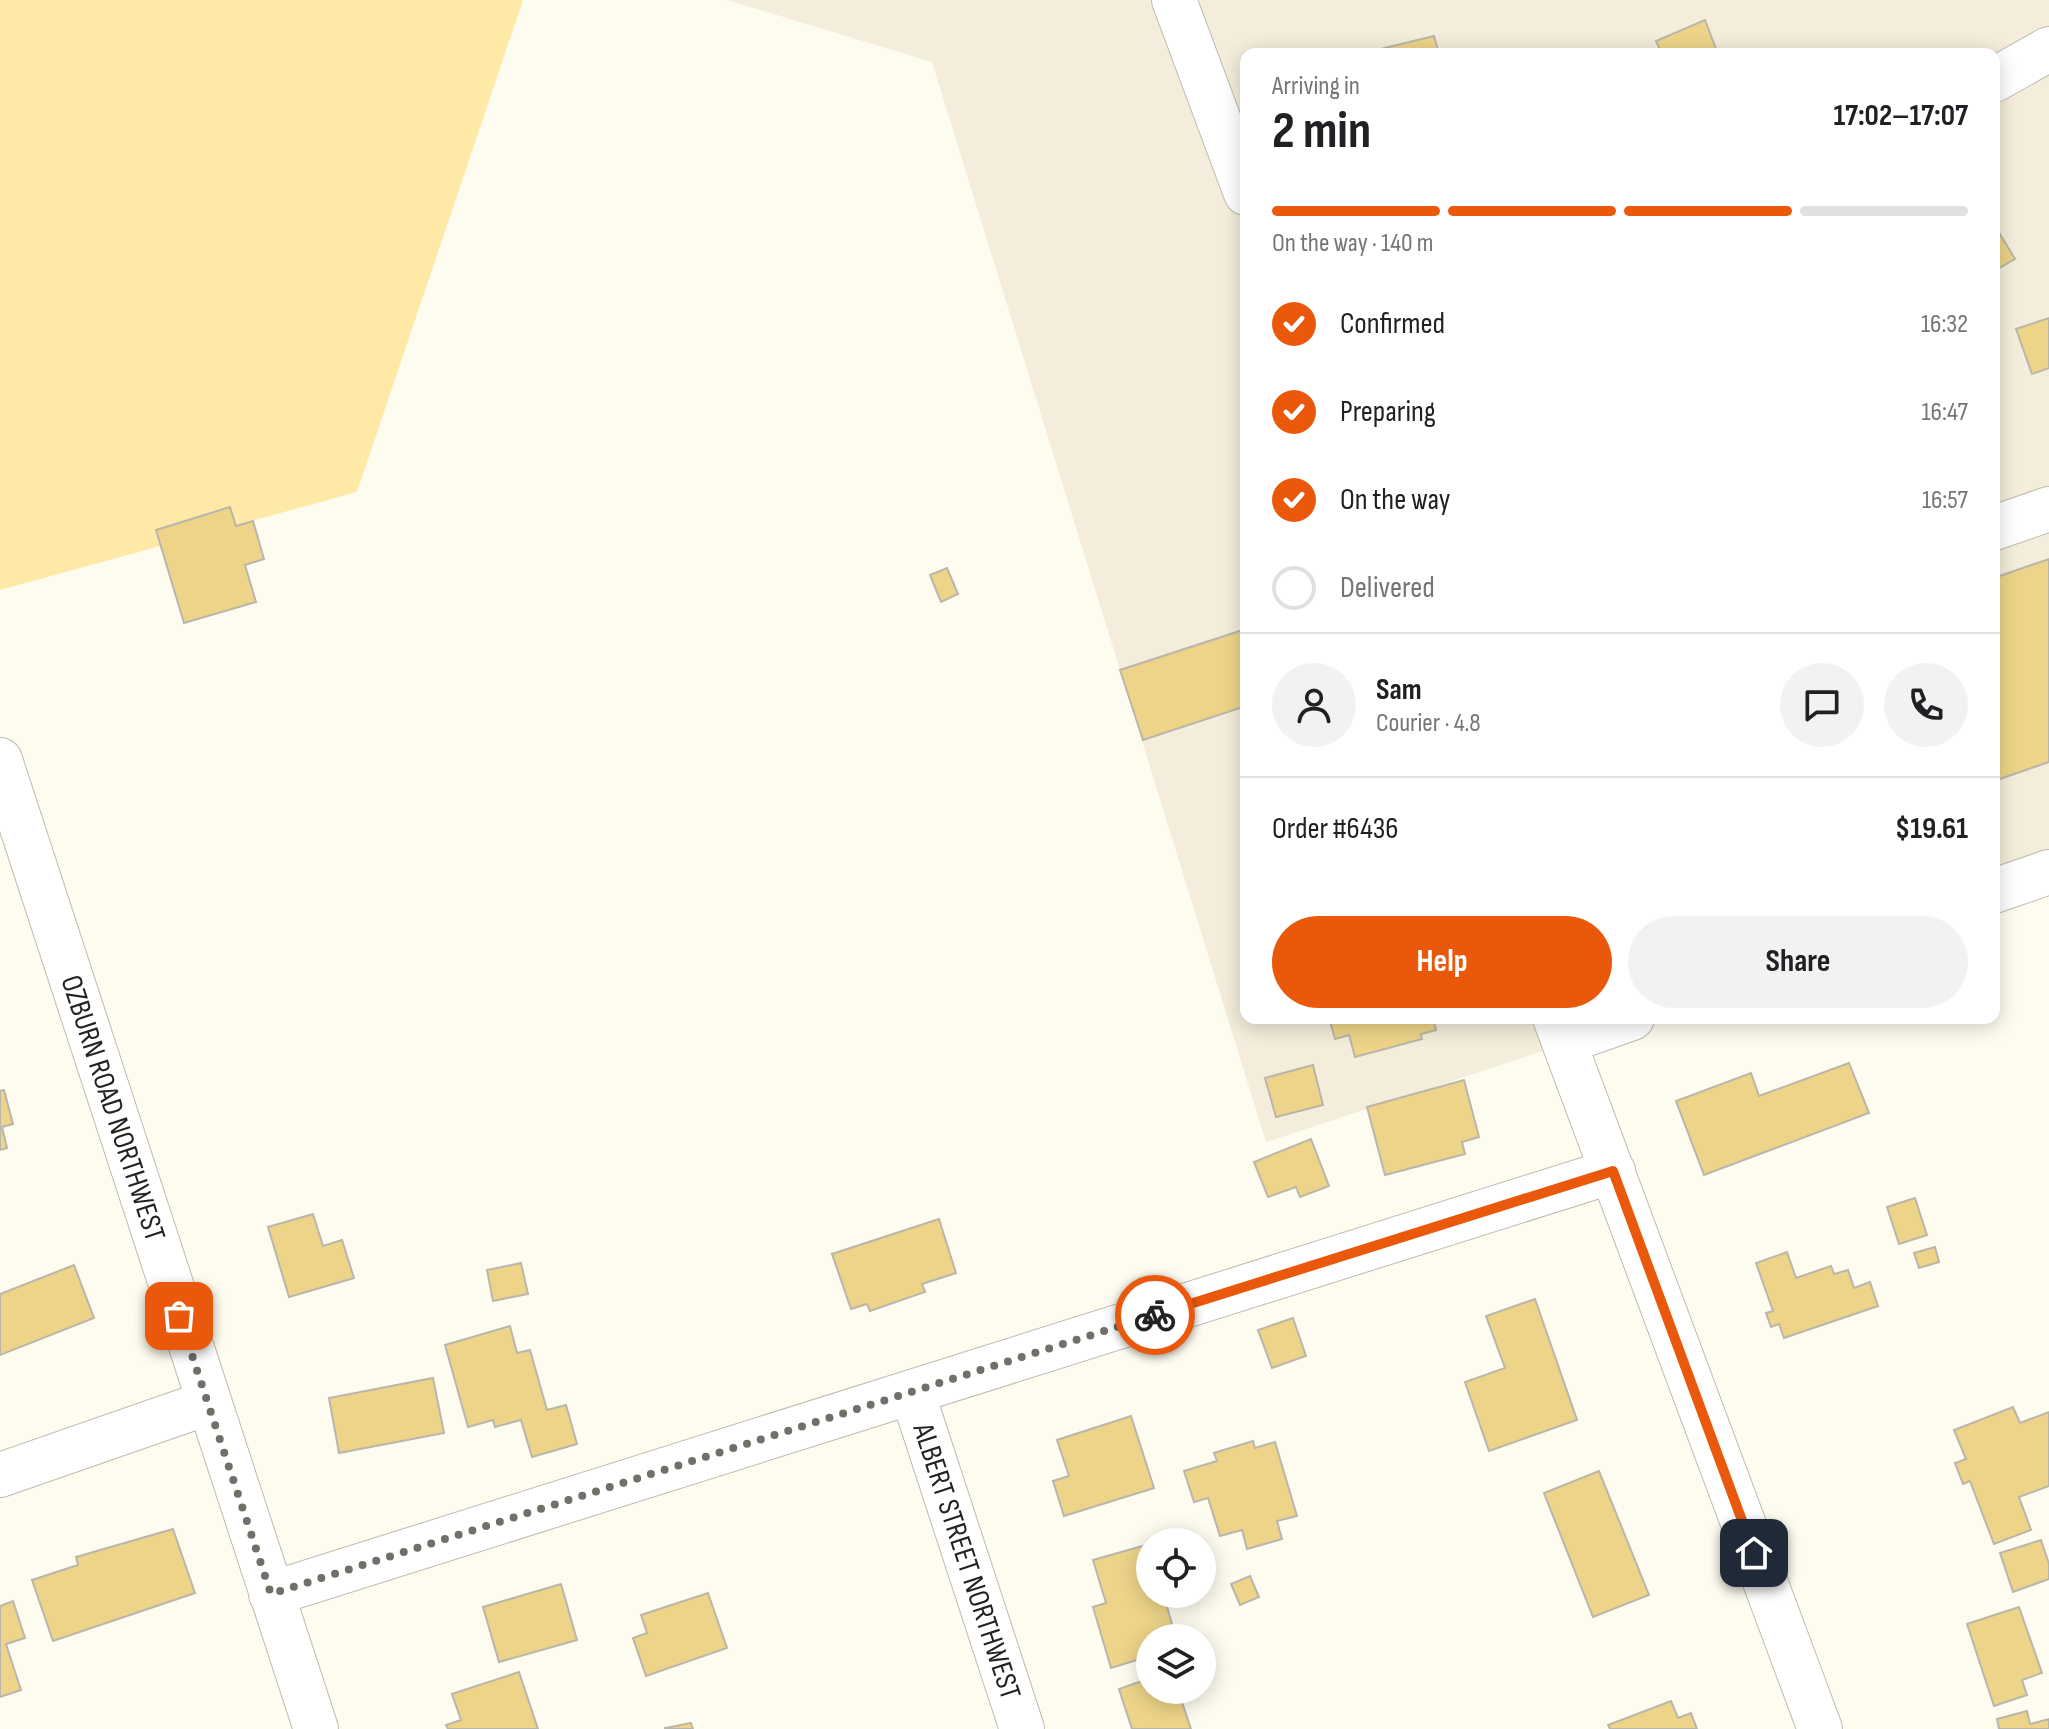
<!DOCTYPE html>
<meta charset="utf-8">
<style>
body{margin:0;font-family:"Sofia Sans Condensed",sans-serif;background:#f2f2f2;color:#202124;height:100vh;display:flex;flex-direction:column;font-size:30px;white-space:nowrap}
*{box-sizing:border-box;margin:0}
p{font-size:26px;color:#757577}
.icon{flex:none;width:44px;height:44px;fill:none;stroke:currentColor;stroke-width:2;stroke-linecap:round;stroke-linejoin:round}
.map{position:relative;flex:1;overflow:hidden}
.details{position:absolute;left:1240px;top:48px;width:760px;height:976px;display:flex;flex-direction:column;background:#fff;border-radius:16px;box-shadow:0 4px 20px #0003}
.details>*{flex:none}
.controls{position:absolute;left:1136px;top:1528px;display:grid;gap:16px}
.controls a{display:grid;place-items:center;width:80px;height:80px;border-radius:50%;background:#fff;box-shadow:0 4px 20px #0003;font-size:40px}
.pin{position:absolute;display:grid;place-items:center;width:68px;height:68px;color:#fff;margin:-34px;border-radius:16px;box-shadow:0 4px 12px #0006}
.courier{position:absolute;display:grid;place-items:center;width:80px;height:80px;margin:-40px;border:6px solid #ea580c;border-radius:50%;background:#fff;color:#222;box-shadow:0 2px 10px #0007}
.headline em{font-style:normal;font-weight:700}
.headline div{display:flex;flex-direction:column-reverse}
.headline{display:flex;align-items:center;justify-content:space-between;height:136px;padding:0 32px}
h1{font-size:52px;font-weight:700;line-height:60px}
.bar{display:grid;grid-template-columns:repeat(4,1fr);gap:12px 8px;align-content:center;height:96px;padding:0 32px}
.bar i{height:10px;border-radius:6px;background:#e0e0e0}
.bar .selected{background:#ea580c}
.bar p{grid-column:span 4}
.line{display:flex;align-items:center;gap:20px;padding:0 32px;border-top:2px solid #e0e0e0}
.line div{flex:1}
.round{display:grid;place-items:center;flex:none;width:84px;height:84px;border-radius:42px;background:#f2f2f2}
ol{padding:0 32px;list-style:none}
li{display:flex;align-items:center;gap:24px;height:88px}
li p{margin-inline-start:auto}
li .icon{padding:8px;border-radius:50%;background:#ea580c;color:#fff;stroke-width:4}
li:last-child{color:#757577}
li i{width:44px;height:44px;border:4px solid #e0e0e0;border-radius:50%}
.action{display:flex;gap:16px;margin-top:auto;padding:16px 32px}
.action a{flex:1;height:92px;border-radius:48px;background:#ea580c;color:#fff;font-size:32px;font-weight:700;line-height:92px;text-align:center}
.action a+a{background:#f2f2f2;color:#202124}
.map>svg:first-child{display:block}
.built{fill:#f4eddb}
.green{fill:#ffe9a7}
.building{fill:#edd488;stroke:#bab6ab;stroke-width:2}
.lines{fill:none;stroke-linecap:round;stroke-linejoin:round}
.minor-casing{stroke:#bebbb0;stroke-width:46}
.major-casing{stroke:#bebbb0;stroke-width:46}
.minor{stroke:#fff;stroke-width:44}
.major{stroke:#fff;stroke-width:44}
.done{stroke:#716f68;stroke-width:8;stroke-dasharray:0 14.4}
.route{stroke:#ea580c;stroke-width:10}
.labels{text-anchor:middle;stroke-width:6;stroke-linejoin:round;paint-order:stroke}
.street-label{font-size:30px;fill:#25231f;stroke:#fff}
</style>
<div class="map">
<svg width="2049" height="1729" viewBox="0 0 2049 1729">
<rect width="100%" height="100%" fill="#fefbef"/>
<path class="built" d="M727,0H2049V881L1994,899V54H1246V1018H1644L1266,1142L932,62Z"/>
<path class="green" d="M0,0H523L357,492L0,590Z"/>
<g class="building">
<path d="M1705,20L1718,54H1662L1656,41Z"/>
<path d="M1434,36L1439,54H1360Z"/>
<path d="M1994,224L2015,259L1994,271Z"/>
<path d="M2049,318V368L2032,374L2016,329Z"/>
<path d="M230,507L236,526L253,521L264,559L245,565L256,602L184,623L156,530Z"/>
<path d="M2049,559V762L1994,781V578Z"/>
<path d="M947,568L958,594L941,602L930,575Z"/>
<path d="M1246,629V706L1143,740L1120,670Z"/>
<path d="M1329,1018H1433L1436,1030L1421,1034L1422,1039L1355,1057L1349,1035L1335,1039Z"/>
<path d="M1849,1063L1869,1113L1704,1175L1676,1101L1751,1073L1759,1096Z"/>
<path d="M1313,1065L1323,1105L1276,1117L1265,1078Z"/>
<path d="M1464,1080L1479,1137L1462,1142L1465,1154L1385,1175L1367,1107Z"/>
<path d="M4,1090L13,1124L2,1127L7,1148L0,1150V1091Z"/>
<path d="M1311,1139L1329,1186L1300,1197L1296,1187L1268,1197L1254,1162Z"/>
<path d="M1915,1198L1927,1235L1899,1244L1887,1207Z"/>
<path d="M313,1214L323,1246L342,1240L354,1278L289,1297L268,1227Z"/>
<path d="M939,1219L956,1273L922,1284L925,1292L870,1311L867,1304L851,1309L832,1254Z"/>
<path d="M1935,1247L1939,1262L1919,1268L1914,1253Z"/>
<path d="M1787,1252L1796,1278L1831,1266L1834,1274L1848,1270L1854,1288L1870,1282L1878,1306L1784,1338L1779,1324L1771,1327L1766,1313L1773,1311L1756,1263Z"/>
<path d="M521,1263L528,1294L493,1301L487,1270Z"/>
<path d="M74,1265L94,1318L0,1355V1294Z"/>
<path d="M1535,1299L1577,1420L1489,1451L1465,1382L1505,1368L1486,1316Z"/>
<path d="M1293,1318L1306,1356L1272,1368L1258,1330Z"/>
<path d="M510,1326L517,1353L530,1350L547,1410L566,1405L577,1444L532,1457L521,1420L495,1427L493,1420L468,1427L445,1345Z"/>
<path d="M433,1378L444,1433L339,1453L329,1398Z"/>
<path d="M2013,1407L2020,1423L2049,1412V1486L2019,1497L2031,1530L1994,1544L1970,1481L1963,1484L1955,1463L1966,1459L1954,1430Z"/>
<path d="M1131,1416L1154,1488L1064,1516L1053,1481L1069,1476L1057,1440Z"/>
<path d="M1253,1441L1255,1448L1275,1442L1297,1516L1277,1521L1282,1539L1247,1549L1242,1530L1220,1536L1208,1498L1194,1502L1184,1471L1217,1461L1214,1453Z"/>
<path d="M1599,1471L1649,1595L1593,1617L1544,1493Z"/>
<path d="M173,1529L195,1593L53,1641L32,1580L78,1565L76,1557Z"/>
<path d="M2041,1540L2049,1564V1579L2013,1592L2000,1553Z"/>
<path d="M1146,1545L1150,1558V1594H1170L1164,1596L1176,1638H1150V1656L1111,1668L1093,1607L1106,1603L1093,1560Z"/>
<path d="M1250,1576L1259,1597L1240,1605L1231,1584Z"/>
<path d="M561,1584L577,1640L499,1662L483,1607Z"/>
<path d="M708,1593L727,1648L646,1676L633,1638L647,1633L641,1615Z"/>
<path d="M13,1601L25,1638L6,1644L21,1690L0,1697V1606Z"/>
<path d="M2019,1607L2042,1673L2022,1680L2027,1695L1994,1706L1967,1624Z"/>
<path d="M519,1672L538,1729H448L446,1725L461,1720L452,1694Z"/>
<path d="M1150,1678V1690H1178L1191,1729H1132L1119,1689Z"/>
<path d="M1671,1701L1678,1718L1691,1713L1697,1729H1610L1608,1725Z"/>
<path d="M2027,1711L2030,1724L2049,1719V1729H1999L1997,1719Z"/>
<path d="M691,1723L693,1729H665V1728Z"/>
</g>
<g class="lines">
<g class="minor-casing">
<g id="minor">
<path d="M1994,80L2049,49"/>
<path d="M1994,528L2049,509"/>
<path id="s1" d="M0,760L316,1729"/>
<path d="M1994,891L2049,872"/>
<path d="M1564,1042L1632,1018"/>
<path id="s2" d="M912,1392L1022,1729"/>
<path d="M0,1475L207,1403"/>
<path d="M271,1594L1613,1171"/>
</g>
</g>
<g class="major-casing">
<g id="major">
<path d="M1174,0L1246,193"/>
<path d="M1555,1018L1820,1729"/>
</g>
</g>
<use href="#minor" class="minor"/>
<use href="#major" class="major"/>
</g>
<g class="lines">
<path class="done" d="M179,1316L271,1594L1155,1315"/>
<path class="route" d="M1155,1315L1613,1171L1754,1553"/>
</g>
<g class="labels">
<g class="street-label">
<text dy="10" stroke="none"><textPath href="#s1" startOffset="366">OZBURN ROAD NORTHWEST</textPath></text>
<text dy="10" stroke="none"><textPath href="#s2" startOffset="178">ALBERT STREET NORTHWEST</textPath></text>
</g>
</g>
</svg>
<div class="controls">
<a><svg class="icon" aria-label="locate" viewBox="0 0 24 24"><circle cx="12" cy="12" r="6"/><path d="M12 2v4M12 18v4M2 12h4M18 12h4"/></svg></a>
<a><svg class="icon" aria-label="layers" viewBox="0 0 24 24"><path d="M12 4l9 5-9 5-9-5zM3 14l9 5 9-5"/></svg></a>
</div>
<div class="pin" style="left:179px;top:1316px;background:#ea580c"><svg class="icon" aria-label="bag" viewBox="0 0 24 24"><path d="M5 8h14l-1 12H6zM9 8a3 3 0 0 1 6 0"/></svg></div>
<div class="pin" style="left:1754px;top:1553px;background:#1f2937"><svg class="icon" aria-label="home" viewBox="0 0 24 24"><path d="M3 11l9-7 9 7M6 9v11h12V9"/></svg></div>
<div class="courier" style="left:1155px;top:1315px"><svg class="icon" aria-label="bike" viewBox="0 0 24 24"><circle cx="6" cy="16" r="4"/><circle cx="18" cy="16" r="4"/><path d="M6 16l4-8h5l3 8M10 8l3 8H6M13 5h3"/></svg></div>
<section class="details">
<div class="headline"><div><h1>2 min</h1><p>Arriving in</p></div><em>17:02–17:07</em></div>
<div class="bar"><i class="selected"></i><i class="selected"></i><i class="selected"></i><i></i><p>On the way · 140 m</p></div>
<ol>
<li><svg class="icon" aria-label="check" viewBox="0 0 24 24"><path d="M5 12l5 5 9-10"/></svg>Confirmed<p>16:32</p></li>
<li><svg class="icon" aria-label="check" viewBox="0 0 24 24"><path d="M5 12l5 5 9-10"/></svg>Preparing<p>16:47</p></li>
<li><svg class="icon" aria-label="check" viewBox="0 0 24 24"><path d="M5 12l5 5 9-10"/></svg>On the way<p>16:57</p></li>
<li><i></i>Delivered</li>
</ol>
<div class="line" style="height:144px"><a class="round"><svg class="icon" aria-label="person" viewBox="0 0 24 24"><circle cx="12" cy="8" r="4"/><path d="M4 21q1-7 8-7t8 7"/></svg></a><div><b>Sam</b><p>Courier · 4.8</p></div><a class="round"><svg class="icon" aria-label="chat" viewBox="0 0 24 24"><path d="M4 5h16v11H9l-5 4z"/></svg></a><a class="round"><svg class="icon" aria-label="phone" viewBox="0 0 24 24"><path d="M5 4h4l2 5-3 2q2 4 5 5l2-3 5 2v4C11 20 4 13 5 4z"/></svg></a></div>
<div class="line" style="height:104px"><div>Order #6436</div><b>$19.61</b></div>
<div class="action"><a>Help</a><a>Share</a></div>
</section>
</div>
